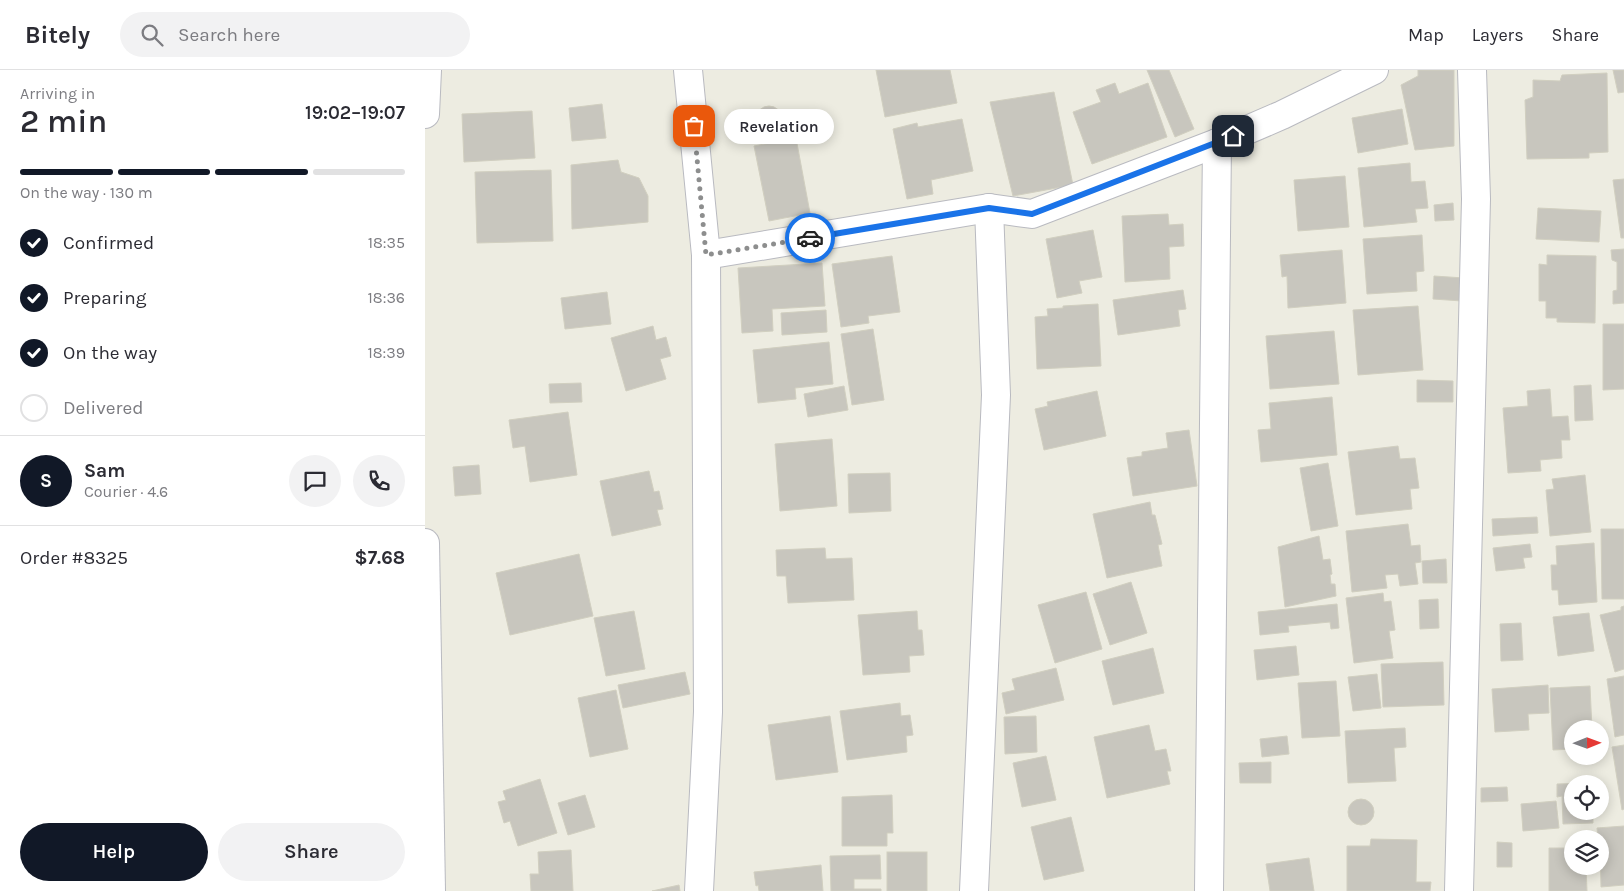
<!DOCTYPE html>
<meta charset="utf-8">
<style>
body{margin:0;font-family:Karla,sans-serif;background:#f2f2f3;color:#2b2b33;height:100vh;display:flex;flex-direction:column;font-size:19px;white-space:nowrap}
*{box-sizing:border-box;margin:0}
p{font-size:16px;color:#7c7c81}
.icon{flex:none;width:28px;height:28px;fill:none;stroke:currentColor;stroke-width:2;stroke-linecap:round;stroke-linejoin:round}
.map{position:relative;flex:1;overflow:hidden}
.sheet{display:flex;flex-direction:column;background:#fff;width:425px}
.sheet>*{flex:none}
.needle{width:32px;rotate:89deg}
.controls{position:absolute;left:1139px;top:650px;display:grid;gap:10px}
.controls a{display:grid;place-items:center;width:45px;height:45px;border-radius:50%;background:#fff;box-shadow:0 2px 12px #0003;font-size:25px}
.pin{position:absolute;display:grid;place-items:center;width:42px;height:42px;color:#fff;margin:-21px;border-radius:10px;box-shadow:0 2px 8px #0006}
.courier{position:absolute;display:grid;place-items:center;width:50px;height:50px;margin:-25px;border:4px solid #1a73e8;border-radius:50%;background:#fff;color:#222;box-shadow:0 1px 6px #0007}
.bubble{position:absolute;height:35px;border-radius:18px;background:#fff;box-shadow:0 2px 12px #0003;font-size:16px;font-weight:600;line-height:35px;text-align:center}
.overview em{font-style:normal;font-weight:600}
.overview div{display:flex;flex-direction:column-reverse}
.overview{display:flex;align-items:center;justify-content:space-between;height:85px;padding:0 20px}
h1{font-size:32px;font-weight:600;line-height:38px}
.bar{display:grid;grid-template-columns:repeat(4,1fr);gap:8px 5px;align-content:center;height:60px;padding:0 20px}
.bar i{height:6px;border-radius:4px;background:#e1e1e2}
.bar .on{background:#111827}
.bar p{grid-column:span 4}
.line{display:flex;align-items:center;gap:12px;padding:0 20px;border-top:1px solid #e1e1e2}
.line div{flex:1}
.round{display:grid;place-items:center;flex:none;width:52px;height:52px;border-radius:26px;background:#f2f2f3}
ol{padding:0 20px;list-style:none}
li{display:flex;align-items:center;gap:15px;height:55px}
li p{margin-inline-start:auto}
li .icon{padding:5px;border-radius:50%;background:#111827;color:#fff;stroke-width:4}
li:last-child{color:#7c7c81}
li i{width:28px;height:28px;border:2px solid #e1e1e2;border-radius:50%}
.button{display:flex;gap:10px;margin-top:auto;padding:10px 20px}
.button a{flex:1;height:58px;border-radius:30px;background:#111827;color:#fff;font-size:20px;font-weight:600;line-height:58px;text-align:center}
.button a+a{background:#f2f2f3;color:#2b2b33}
header{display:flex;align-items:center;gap:30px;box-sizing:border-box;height:70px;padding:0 25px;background:#fff;border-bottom:1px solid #e1e1e2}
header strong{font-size:24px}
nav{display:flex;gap:28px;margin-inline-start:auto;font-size:18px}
.search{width:350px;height:45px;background:#f2f2f3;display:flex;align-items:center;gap:12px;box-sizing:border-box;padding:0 18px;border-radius:28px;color:#7c7c81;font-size:19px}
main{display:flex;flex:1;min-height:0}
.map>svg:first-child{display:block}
.building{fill:#c8c6be;stroke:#d1cfc0}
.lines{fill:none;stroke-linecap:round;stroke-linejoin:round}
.minor-casing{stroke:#b9bac0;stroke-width:30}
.minor{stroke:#fff;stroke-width:28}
.done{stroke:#8d8e8e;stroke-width:5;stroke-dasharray:0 9}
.route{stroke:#1a73e8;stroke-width:6}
</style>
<header>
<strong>Bitely</strong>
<div class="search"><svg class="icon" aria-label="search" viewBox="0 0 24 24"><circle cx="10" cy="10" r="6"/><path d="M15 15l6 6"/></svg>Search here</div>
<nav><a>Map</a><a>Layers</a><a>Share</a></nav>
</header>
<main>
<section class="sheet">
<div class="overview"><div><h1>2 min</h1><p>Arriving in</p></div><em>19:02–19:07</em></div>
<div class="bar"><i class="on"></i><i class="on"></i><i class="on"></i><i></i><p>On the way · 130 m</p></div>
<ol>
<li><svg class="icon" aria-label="check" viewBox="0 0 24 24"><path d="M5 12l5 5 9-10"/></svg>Confirmed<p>18:35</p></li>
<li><svg class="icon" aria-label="check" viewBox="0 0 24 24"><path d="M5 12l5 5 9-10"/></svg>Preparing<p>18:36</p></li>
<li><svg class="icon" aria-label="check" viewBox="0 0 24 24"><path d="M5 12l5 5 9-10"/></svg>On the way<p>18:39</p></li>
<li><i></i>Delivered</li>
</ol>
<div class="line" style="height:90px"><b class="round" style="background:#111827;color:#fff">S</b><div><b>Sam</b><p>Courier · 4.6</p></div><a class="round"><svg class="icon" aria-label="chat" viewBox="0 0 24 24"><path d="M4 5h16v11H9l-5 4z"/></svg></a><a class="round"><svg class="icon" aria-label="phone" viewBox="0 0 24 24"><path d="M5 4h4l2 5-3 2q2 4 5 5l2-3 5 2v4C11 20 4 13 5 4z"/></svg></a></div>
<div class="line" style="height:65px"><div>Order #8325</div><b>$7.68</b></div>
<div class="button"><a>Help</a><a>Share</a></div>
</section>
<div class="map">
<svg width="1199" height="821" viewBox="0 0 1199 821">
<rect width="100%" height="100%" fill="#edece1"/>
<g class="building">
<path d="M451,0H525L532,33L460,47Z"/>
<path d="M722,0H744L769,59L750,67Z"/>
<path d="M993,0H1029V76L990,80L976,15L993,6Z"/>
<path d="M1188,0H1199V22L1193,23Z"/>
<path d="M1182,3L1183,82L1164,83V88L1102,89L1100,30L1108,27V10L1135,11L1137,5Z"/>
<path d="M690,13L694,24L723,13L742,67L667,94L648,42L676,32L671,20Z"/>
<path d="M629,22L648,115L588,126L565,32Z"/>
<path d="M177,34L181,68L147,71L144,38Z"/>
<circle cx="344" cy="49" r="13"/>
<path d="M977,39L983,74L933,83L927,48Z"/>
<path d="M107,41L110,88L39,92L37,44Z"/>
<path d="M537,49L548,101L506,110L508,124L482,129L468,59L492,53L493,57Z"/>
<path d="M371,68L385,143L344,151L329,76Z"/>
<path d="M193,90L196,102L214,108L223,126V152L147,159L146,95Z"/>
<path d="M985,93L986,112L1000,111L1003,138L990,139L992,152L939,157L933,98Z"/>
<path d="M126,100L128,171L52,173L50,102Z"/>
<path d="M920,106L924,157L873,161L869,110Z"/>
<path d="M1199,109V168H1196L1188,110Z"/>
<path d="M1028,133L1029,150L1010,151L1009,135Z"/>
<path d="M1113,138L1176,141L1174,172L1111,169Z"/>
<path d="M743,144L744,155L758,154L759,176L744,177L745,209L700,212L697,146Z"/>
<path d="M668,160L677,207L654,211L657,223L632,228L621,169Z"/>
<path d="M997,165L999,201L991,202L992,221L942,224L938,169Z"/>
<path d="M1199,179V233L1188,234V221L1192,220V192L1187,190L1186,180Z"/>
<path d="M917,180L921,233L863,238L862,206L857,207L855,185Z"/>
<path d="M1122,185L1171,186L1170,253L1132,252V248H1121V231H1114V194L1122,195Z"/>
<path d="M467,186L475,242L443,246L444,253L416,257L407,194Z"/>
<path d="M397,193L400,236L347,239L348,261L317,263L313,198Z"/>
<path d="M1009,206L1039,208L1037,231L1008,229Z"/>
<path d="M758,220L761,239L753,240L755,256L693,265L688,230Z"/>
<path d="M182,222L186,254L140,259L136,228Z"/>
<path d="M673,234L676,296L612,299L610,247L623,246L622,239L638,238V236Z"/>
<path d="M993,236L998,300L933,305L928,240Z"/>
<path d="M401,240L402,262L357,265L356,243Z"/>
<path d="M1178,254H1199V319L1178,320Z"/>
<path d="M228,256L231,270L241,267L246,286L235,289L241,309L201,321L186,268Z"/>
<path d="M448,259L459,330L427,335L416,264Z"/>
<path d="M909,261L914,314L845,319L841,266Z"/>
<path d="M404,272L408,314L370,318L371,329L333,333L328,280Z"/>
<path d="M992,310L1028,311V332H992Z"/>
<path d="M156,313L157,332L125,333L124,314Z"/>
<path d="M1166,315L1168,350L1150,351L1149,316Z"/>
<path d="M419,316L423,340L383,347L379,324Z"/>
<path d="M1125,319L1127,347L1143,346L1145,370H1136L1137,388L1115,390L1116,401L1083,403L1078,338L1103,336L1102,321Z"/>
<path d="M672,321L681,366L619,380L610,339L623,336L622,332Z"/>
<path d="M907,327L912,385L836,392L833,360L846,359L844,333Z"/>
<path d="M143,342L152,405L105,412L100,376L88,378L84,350Z"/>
<path d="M764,360L772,416L708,426L702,388L717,386V382L743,378L741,363Z"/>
<path d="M407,369L412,436L355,441L350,374Z"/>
<path d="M973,376L975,389L990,388L994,418L985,419L987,439L931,445L923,382Z"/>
<path d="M903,393L913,456L886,461L875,398Z"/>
<path d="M54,395L56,424L30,426L28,397Z"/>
<path d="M224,401L229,422L234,421L238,439L232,440L236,455L187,466L175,411Z"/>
<path d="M465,403L466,441L424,443L423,404Z"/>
<path d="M1160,405L1166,462L1125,466L1121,420L1129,419L1127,409Z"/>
<path d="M725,432L727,445H730L737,474L733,475L737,496L682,508L668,444Z"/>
<path d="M1112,447L1113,463L1068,466L1067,449Z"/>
<path d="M983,454L986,476L995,475L996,492L990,493L993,514L975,516L973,504L960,505L962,518L927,522L921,461Z"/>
<path d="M1176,459H1199V529H1177Z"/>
<path d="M894,466L898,490L905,489L907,504L905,505L906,514H910L911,526L860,537L853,477Z"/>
<path d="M1169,473L1172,532L1134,535L1133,520H1127L1126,495H1132L1131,476Z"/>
<path d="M1105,474L1107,487L1098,488L1100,498L1071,501L1068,478Z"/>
<path d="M400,478L401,489L427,488L429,530L363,533L361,506H352L351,480Z"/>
<path d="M154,484L168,546L85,565L71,503Z"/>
<path d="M1021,489L1022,513H998L997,491Z"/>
<path d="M706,512L722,563L685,575L668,524Z"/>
<path d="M661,522L677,579L630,593L613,535Z"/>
<path d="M958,523L959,532L966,531L970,560L964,561L968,588L929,593L921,528Z"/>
<path d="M1013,529L1014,558L995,559L994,530Z"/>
<path d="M912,534L914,558L906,559L905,552L863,556L864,562L835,565L833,542Z"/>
<path d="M1199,536V599L1190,602L1175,545L1196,540V537Z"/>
<path d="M209,541L220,599L181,606L169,548Z"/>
<path d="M492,541L493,560H497L499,585L484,586L485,602L438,605L433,545Z"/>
<path d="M1164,543L1169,581L1133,586L1128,547Z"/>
<path d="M1096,553L1098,590L1076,591L1075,554Z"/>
<path d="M871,576L874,605L832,610L829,580Z"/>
<path d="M728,578L739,623L688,635L677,591Z"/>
<path d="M1018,592L1019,635L958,637L956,594Z"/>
<path d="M631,598L639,630L581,644L577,623L590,620L587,609Z"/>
<path d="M260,602L265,624L198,638L193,615Z"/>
<path d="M952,604L956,638L928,641L923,607Z"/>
<path d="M1199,606V665L1190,667L1182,609Z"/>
<path d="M911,611L915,666L877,668L873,613Z"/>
<path d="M1123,615L1124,643L1103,644L1104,660L1070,662L1067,619Z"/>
<path d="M1165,616L1167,659H1148V679L1128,680L1125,618Z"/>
<path d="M191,620L203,679L165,687L153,628Z"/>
<path d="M475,633L476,646L485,645L488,665L481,666L482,682L422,690L415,641Z"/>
<path d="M405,646L413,702L351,710L343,655Z"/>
<path d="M611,646L612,682L580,684L579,647Z"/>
<path d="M724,655L730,681L741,679L746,701H742L745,714L682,728L669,667Z"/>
<path d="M980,658L981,677L969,678L971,711L923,713L920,661Z"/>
<path d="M862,666L864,684L837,687L835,669Z"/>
<path d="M1199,675V739L1197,740L1187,677Z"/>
<path d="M621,686L631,730L597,737L588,693Z"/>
<path d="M846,692V713H815L814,693Z"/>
<path d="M115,709L132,763L93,776L85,751L79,753L73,732L81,730L78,721Z"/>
<path d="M1166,713L1148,714V741H1168V753L1138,754L1137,726L1132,727V714Z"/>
<path d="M1082,717L1083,731L1056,732V718Z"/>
<path d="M160,725L170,757L143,765L133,733Z"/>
<path d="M467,725L468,763H462V776H417V727Z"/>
<circle cx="936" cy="742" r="13"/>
<path d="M1131,731L1134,758L1098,761L1096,734Z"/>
<path d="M646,747L659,801L619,810L606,757Z"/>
<path d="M1199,756V815L1176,817L1175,769H1173L1172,758Z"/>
<path d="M946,769L992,770L991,812H1006L1005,821H922V776H945Z"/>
<path d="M1072,772L1087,773V797H1072Z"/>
<path d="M1124,778H1148V796H1161L1162,821H1124Z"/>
<path d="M146,780L148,821H106L105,804H114L113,782Z"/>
<rect x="462" y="782" width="40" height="39"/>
<path d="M455,785L456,809H429V819H456V821H406L405,786Z"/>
<path d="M884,788L889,821H845L841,794Z"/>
<path d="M396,795L398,821H334L333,815L331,816L329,802Z"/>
<path d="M254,815L255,821H227Z"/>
</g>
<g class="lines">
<g class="minor-casing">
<g id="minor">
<path d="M263,0L281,185L283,642L274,821"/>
<path d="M0,44L2,0"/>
<path d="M281,185L564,138L607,144L792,73L857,45L949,0"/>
<path d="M0,473L6,821"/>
<path d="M549,821L571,325L564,138"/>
<path d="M784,821L792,73"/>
<path d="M1034,821L1051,129L1047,0"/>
</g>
</g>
<use href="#minor" class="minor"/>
</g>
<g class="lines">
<path class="done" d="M269,56L281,185L385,168"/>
<path class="route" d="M385,168L564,138L607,144L808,66"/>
</g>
</svg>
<div class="controls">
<a><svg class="needle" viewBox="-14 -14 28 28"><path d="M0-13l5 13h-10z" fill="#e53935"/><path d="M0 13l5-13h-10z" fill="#7c7c81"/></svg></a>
<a><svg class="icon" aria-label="locate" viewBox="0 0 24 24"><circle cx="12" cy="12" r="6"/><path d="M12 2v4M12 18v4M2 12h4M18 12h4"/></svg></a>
<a><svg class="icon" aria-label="layers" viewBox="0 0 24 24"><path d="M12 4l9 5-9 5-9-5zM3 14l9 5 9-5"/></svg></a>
</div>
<div class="pin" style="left:269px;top:56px;background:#ea580c"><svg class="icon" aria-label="bag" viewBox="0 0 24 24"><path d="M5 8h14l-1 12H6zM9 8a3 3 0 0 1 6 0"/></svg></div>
<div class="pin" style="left:808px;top:66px;background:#1f2937"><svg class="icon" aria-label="home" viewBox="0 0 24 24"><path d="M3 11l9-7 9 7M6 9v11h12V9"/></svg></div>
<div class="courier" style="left:385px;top:168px"><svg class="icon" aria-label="car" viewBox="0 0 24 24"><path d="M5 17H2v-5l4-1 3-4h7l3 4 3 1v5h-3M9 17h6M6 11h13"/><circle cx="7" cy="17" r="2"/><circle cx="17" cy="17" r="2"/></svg></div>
<div class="bubble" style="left:299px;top:39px;width:110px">Revelation</div>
</div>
</main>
